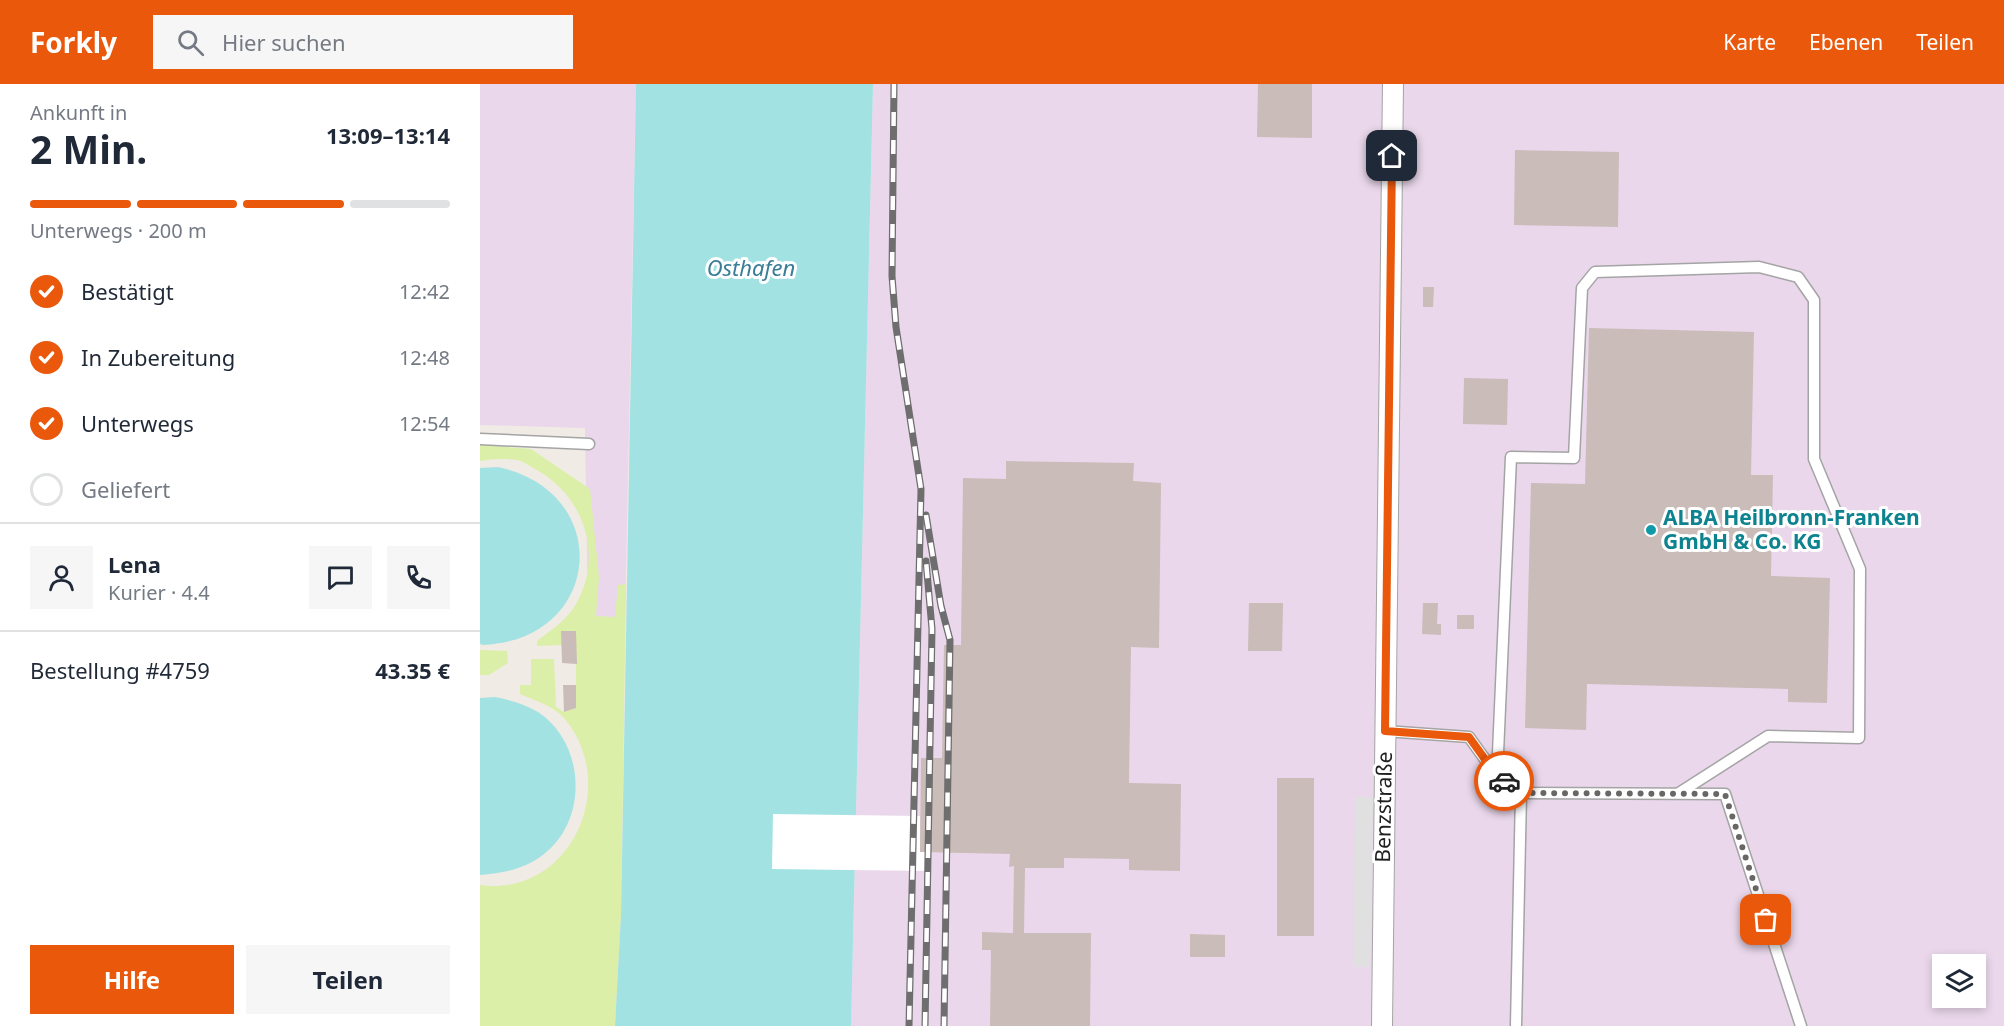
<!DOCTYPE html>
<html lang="de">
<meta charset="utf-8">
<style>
body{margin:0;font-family:"Noto Sans",sans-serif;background:#f6f6f7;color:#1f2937;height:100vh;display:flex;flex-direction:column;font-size:22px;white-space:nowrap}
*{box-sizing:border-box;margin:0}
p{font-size:20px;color:#747a83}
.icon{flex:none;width:33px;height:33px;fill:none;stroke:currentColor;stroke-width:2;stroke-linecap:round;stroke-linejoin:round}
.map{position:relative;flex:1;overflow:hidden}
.side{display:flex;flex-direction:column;background:#fff;width:480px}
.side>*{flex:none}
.controls{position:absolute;left:1452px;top:870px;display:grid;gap:12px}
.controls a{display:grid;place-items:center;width:54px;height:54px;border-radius:0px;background:#fff;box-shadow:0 3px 9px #0003;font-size:30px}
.pin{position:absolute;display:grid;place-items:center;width:51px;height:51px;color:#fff;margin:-26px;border-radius:12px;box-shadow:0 3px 9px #0006}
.courier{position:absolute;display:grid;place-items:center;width:60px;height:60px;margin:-30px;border:4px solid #ea580c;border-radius:50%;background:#fff;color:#222;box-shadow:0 2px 8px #0007}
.headline em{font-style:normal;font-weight:700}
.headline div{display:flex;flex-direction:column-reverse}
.headline{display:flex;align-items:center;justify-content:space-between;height:102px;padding:0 30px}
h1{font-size:39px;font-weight:700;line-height:45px}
.bar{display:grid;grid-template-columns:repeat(4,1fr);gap:9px 6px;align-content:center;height:72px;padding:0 30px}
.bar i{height:8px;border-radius:4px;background:#e0e1e3}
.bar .active{background:#ea580c}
.bar p{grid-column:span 4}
.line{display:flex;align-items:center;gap:15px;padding:0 30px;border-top:2px solid #e0e1e3}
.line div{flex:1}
.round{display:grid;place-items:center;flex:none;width:63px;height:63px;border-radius:0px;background:#f6f6f7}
ol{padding:0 30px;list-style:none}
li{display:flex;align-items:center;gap:18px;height:66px}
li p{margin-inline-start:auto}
li .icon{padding:6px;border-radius:50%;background:#ea580c;color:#fff;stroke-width:4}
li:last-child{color:#747a83}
li i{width:33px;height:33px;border:3px solid #e0e1e3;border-radius:50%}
.action{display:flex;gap:12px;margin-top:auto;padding:12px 30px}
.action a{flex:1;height:69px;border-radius:0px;background:#ea580c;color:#fff;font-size:24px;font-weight:700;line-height:69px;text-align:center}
.action a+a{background:#f6f6f7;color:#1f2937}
header{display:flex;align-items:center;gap:36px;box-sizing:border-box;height:84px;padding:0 30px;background:#ea580c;color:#fff}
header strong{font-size:28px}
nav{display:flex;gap:33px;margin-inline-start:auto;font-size:21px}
.search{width:420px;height:54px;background:#f6f6f7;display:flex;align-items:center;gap:15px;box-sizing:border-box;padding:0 21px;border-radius:0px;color:#747a83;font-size:22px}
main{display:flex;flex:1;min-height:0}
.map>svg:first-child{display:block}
.industrial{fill:#ead7eb;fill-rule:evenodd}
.grass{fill:#dbefa8}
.parking{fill:#e0e0e0}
.water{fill:#a3e2e2}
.pier{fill:#fff}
.building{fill:#cabcb9}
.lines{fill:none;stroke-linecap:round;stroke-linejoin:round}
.lane-casing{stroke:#a4a4a4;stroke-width:13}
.street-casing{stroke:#a4a4a4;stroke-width:22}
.lane{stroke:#fff;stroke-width:10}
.street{stroke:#fff;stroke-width:20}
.rail-casing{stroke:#6e6e6e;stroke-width:7}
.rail{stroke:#fff;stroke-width:4.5;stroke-dasharray:14;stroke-linecap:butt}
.done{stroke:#696765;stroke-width:6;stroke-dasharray:0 10.8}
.route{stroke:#ea580c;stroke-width:8}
.culture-dot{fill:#0f9aa8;stroke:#fff;stroke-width:2}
.labels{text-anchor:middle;stroke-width:6;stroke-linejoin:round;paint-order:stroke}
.culture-label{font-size:21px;font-weight:bold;fill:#0d838f;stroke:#fff;text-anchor:start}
.street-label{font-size:21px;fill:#202020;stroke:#fff}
.water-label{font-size:22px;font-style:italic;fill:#397d97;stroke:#fff}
</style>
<header>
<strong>Forkly</strong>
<div class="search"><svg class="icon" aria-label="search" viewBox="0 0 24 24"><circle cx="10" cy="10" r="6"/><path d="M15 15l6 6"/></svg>Hier suchen</div>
<nav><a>Karte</a><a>Ebenen</a><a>Teilen</a></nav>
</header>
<main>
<section class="side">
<div class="headline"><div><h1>2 Min.</h1><p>Ankunft in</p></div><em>13:09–13:14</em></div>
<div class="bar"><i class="active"></i><i class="active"></i><i class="active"></i><i></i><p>Unterwegs · 200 m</p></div>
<ol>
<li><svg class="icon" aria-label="check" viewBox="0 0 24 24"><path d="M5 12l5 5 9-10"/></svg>Bestätigt<p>12:42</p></li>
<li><svg class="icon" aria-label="check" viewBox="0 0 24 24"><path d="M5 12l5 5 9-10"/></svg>In Zubereitung<p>12:48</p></li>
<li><svg class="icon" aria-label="check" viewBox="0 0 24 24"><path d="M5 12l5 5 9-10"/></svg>Unterwegs<p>12:54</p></li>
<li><i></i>Geliefert</li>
</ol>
<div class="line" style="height:108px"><a class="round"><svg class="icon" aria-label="person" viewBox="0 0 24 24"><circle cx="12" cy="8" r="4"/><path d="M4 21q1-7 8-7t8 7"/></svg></a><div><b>Lena</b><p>Kurier · 4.4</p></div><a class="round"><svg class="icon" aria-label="chat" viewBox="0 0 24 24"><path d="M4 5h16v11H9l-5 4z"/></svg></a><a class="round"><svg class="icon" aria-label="phone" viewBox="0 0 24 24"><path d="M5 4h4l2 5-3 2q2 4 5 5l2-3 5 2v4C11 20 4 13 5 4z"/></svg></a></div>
<div class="line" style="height:78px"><div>Bestellung #4759</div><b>43.35 €</b></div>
<div class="action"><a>Hilfe</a><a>Teilen</a></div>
</section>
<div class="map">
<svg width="1524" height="942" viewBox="0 0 1524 942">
<rect width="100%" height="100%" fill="#f1ebe6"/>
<g class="industrial">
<path d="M0,0H156L145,540L108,537L105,344L0,341Z"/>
<path d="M393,0H1524V942H371ZM1462,880H1496V914H1462Z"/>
</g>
<g class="grass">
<path d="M0,361L51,365L110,405L119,493L116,532L135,533L138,501L146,500L141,831L135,942H0V801C91,813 141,701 84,634C74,622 53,616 40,610V601H51V575H74L76,623L84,628L96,624V548L82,547V561L57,562V557C71,546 87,536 96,520C124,471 104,413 57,386C52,384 46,379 41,377C29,374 12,375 0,377Z"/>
<path d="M0,566L27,567L28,579L9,591H0Z"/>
</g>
<path class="parking" d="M875,713H893L890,883H873Z"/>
<g class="water">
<path d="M156,0H393L371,942H135L141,831Z"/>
<path d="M18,383C135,408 123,556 3,561L0,560V384Z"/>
<path d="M15,613C30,616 45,620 58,628C105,659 109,735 64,770C45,785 24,789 0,791V614Z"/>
</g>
<path class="pier" d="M293,730L440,732V768H449V787L292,785Z"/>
<g class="building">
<path d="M778,0H832V54L777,53Z"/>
<path d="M1035,66L1139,68L1138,143L1034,141Z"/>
<path d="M943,203H954L953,223H943Z"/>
<path d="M1109,244L1274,248L1271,391H1293L1291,492L1350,494L1347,619L1308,618V605L1107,600L1106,646L1045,644L1051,399L1105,400Z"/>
<path d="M984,294L1028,295L1027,341L983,340Z"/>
<path d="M526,377L654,379L653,397L681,399L679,564L651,563L649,699L701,700L700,787L649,786V775L584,774V784H545L544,849H611L610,942H510L511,866H502V848L533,849L534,782L529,783L530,770L440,768L441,674H462L464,561H481L483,394L526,395Z"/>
<path d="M769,519H803L802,567H768Z"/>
<path d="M943,519H958L957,540H961V551L942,550Z"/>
<rect x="977" y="531" width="17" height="14"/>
<path d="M81,547H96L97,580L82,579Z"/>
<path d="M83,601H96V624L84,628Z"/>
<rect x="797" y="694" width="37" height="158"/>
<path d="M710,850L745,851V873H710Z"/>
</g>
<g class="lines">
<g class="lane-casing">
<g id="lane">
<path d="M0,355L109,360"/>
<path d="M905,647L989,653L1017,692L1041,709L1245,710L1321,942"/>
<path d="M1017,692L1031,373L1094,374L1102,204L1115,188L1279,183L1318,193L1334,216V375L1380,485L1379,654L1288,652L1199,709"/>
<path d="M1036,942L1041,709"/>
</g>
</g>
<g class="street-casing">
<path id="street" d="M902,942L913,0"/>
</g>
<use href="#lane" class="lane"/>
<use href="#street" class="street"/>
<g class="rail-casing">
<g id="rail">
<path d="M414,0L412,192L416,243L441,405L429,942"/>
<path d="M446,431L461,522L470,556L464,942"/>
<path d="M445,942L452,545L446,477"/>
</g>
</g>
<use href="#rail" class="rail"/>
</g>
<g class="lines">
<path class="done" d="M1024,697L1041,709L1245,710L1286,836"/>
<path class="route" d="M912,72L905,647L989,653L1017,692L1024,697"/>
</g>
<circle class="culture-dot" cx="1171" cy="446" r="6"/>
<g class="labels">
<g class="culture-label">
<text x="1183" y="441">ALBA Heilbronn-Franken<tspan x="1183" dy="24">GmbH &amp; Co. KG</tspan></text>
</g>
<g class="street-label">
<text transform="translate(904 723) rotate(-89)" y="7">Benzstraße</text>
</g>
<g class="water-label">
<text x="271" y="192">Osthafen</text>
</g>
</g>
</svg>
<div class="controls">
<a><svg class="icon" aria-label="layers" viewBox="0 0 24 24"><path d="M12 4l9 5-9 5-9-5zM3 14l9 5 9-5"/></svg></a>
</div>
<div class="pin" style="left:1286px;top:836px;background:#ea580c"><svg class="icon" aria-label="bag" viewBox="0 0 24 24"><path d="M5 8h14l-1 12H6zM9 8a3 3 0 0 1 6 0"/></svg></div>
<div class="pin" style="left:912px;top:72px;background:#1f2937"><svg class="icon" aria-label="home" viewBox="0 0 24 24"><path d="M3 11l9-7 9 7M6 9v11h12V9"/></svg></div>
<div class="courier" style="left:1024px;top:697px"><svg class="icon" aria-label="car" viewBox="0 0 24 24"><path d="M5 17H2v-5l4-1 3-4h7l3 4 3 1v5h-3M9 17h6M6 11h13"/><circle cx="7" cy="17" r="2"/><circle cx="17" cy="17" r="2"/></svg></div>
</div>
</main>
